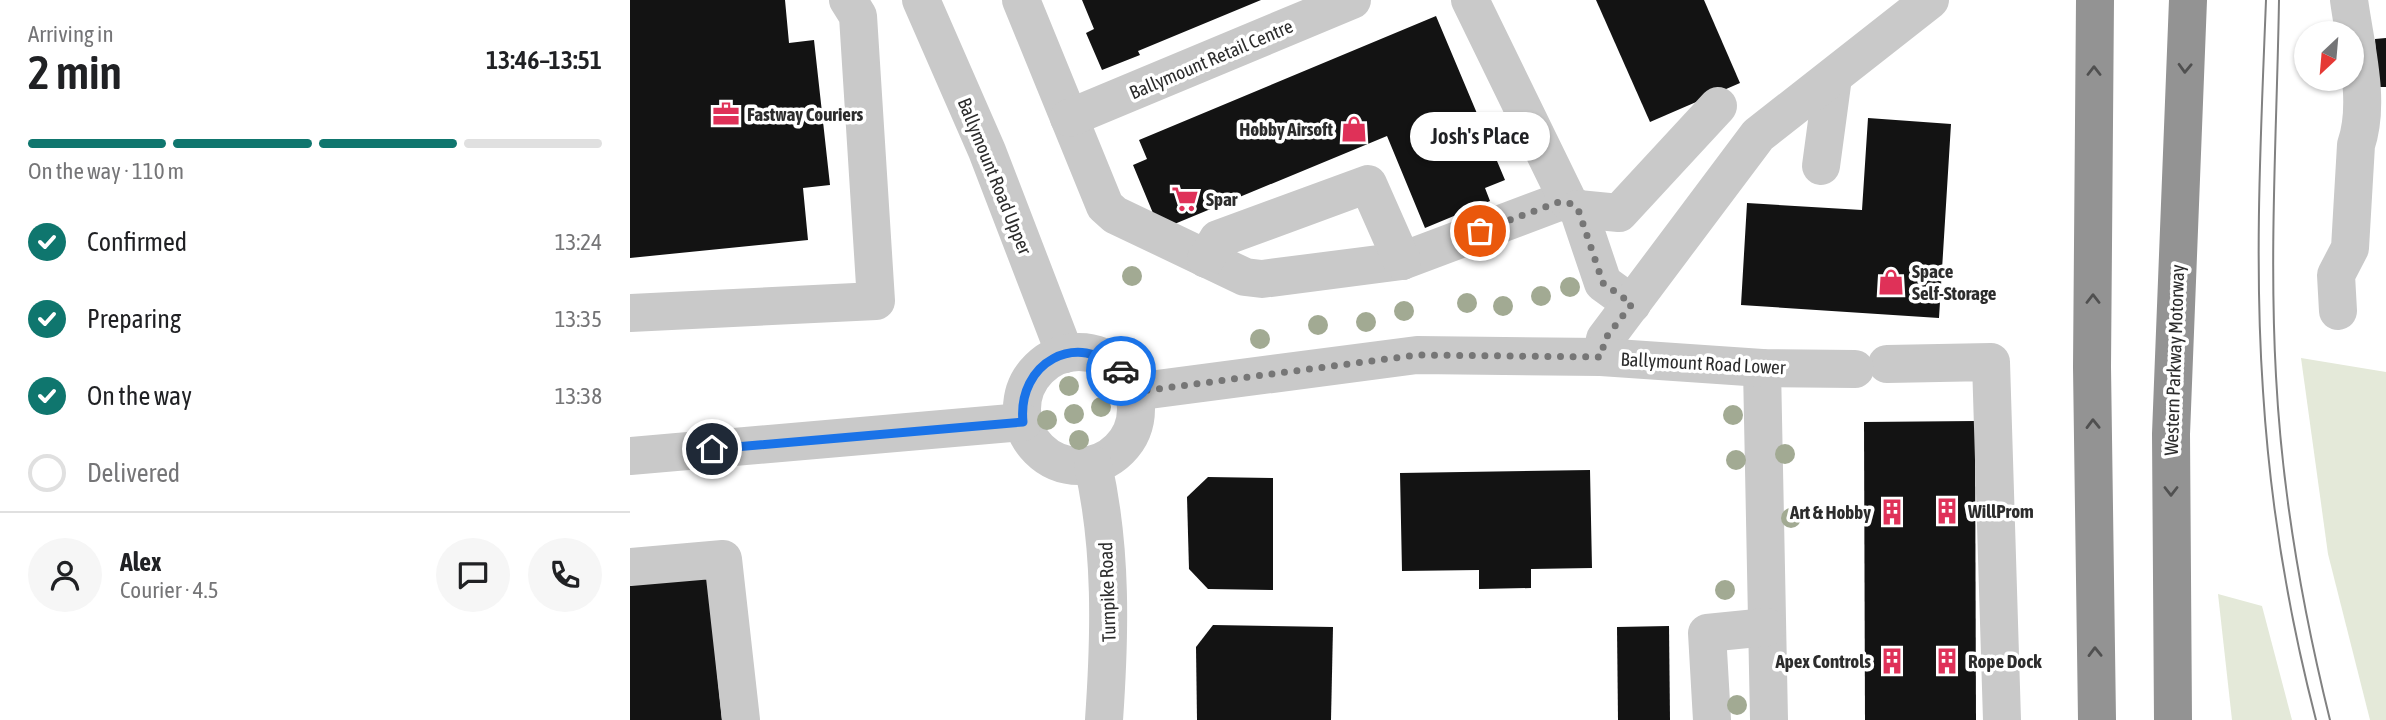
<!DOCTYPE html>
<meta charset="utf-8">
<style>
body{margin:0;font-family:"Asap Condensed",sans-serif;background:#f6f6f6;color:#202124;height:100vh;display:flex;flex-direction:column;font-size:26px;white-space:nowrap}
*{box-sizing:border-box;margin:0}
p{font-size:23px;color:#757577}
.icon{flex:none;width:38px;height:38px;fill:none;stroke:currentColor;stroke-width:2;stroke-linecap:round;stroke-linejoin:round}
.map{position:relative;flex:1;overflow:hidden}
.drawer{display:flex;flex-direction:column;background:#fff;width:630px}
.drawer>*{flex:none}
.needle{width:46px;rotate:206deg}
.fabs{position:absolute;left:1664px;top:21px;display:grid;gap:14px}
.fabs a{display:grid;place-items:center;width:70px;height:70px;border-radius:50%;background:#fff;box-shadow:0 2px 5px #0004;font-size:35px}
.pin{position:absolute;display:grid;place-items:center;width:60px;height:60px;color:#fff;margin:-30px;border:4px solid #fff;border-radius:50%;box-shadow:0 2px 7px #0007}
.courier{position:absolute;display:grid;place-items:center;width:70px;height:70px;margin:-35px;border:5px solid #1a73e8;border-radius:50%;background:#fff;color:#222;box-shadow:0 2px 9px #0007}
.bubble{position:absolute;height:49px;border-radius:24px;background:#fff;box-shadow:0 2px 5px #0004;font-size:23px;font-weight:600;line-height:49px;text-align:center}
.overview em{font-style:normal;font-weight:600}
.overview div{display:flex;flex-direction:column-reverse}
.overview{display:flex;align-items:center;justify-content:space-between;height:119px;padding:0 28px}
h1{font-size:46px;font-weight:600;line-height:52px}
.bar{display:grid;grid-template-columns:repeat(4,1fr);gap:10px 7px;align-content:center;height:84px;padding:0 28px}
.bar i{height:9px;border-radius:5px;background:#e0e0e0}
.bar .on{background:#0f766e}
.bar p{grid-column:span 4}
.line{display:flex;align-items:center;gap:18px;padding:0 28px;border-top:2px solid #e0e0e0}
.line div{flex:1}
.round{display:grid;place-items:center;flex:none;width:74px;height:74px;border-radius:37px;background:#f6f6f6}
ol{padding:0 28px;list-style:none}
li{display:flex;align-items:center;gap:21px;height:77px}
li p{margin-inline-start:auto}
li .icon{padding:7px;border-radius:50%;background:#0f766e;color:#fff;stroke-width:4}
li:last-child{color:#757577}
li i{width:38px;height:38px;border:4px solid #e0e0e0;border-radius:50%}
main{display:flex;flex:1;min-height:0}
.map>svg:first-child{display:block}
.green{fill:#e4e9d9}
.building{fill:#131313}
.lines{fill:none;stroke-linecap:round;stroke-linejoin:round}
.minor{stroke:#c9c9c9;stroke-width:38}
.highway{stroke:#939393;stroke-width:38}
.tram{stroke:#818181;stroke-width:2}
.tree{fill:#a2aa93}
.oneway{stroke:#505050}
.done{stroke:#767676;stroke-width:7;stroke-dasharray:0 12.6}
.route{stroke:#1a73e8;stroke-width:9}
.labels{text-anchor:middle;stroke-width:7;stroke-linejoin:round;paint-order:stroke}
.street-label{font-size:19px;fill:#2c2c2c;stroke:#fff}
.poi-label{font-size:19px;font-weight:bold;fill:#2c2c2c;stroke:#fff;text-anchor:start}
</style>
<main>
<section class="drawer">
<div class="overview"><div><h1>2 min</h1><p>Arriving in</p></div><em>13:46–13:51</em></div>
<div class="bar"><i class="on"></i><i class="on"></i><i class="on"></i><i></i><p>On the way · 110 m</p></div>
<ol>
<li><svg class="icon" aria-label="check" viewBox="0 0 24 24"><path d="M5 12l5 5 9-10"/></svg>Confirmed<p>13:24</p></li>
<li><svg class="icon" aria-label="check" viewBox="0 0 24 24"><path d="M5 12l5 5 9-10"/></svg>Preparing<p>13:35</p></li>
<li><svg class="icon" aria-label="check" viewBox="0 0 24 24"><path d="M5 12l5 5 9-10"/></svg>On the way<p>13:38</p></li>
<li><i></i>Delivered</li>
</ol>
<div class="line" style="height:126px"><a class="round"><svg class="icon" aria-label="person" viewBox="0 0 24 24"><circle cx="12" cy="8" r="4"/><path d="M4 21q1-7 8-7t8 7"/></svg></a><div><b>Alex</b><p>Courier · 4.5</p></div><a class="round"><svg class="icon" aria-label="chat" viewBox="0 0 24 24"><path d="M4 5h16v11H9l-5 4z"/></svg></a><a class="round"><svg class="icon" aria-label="phone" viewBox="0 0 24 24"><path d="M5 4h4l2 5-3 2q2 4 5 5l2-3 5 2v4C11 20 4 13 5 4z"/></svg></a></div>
</section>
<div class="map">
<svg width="1756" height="720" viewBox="0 0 1756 720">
<rect width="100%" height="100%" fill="#fff"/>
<g class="green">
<path d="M1671,358L1756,372V720H1740L1698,554Z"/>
<path d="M1588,594L1632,606L1662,720H1602Z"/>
</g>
<g class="building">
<path d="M0,0H155L159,43L184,40L200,185L173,188L178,240L0,258Z"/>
<path d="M452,0H631L508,51L510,55L472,70L456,33L464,29Z"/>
<path d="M966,0H1074L1110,83L1020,122Z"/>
<path d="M806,16L875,180L855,188L860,201L795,228L757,136L530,230L503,165L517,159L509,140Z"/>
<path d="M1756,38V87H1748L1745,39Z"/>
<path d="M1238,118L1321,124L1309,318L1111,305L1117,203L1232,210Z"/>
<path d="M1345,421L1346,720H1235L1234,422Z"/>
<path d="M960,470L962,568L901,569V588L849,589V570L772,571L770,473Z"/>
<path d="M578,477L643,478V590L578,589L559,569L557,497Z"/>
<path d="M77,572L92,720H0V580Z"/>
<path d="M583,625L703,627L701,720H567L566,647Z"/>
<path d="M1039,626L1040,720H988L987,627Z"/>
</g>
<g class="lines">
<g class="minor">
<path d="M291,0L357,151L435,354"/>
<path d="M391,0L475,206L485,215L615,277L632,279L772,261L929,202L939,203"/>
<path d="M840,0L939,203L948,209L973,283L1002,304"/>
<path d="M439,118L722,0"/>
<path d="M1191,166L1203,77"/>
<path d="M948,209L989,213L1088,106"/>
<path d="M576,259L588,239L738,184L772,261"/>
<path d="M1708,311L1706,275L1720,248L1726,145C1741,101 1725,45 1719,0"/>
<path d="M0,313L246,301L228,16L218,0"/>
<circle cx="449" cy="409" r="57"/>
<path d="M971,357L975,339L1128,135L1300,0"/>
<path d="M1257,364L1361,362L1372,720"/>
<path d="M1132,368L1139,720"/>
<path d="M504,392L787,355L971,357L1132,368L1225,369"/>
<path d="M0,456L393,422"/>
<path d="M463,465C482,549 480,634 474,720"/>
<path d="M0,567L93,559L111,720"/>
<path d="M1082,720L1077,633L1137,627"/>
</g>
<g class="highway">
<path d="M1465,0L1462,367L1467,720"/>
<path d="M1543,720L1541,434L1558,0"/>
</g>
<g class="tram">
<path d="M1636,0C1631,130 1624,261 1633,391C1640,503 1658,612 1686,720"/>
<path d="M1649,0C1647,125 1639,250 1646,376C1652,492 1672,607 1700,720"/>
</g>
</g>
<g class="tree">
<circle cx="502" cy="276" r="10"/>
<circle cx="940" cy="287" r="10"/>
<circle cx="911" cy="296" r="10"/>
<circle cx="837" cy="303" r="10"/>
<circle cx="873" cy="306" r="10"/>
<circle cx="774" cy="311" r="10"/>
<circle cx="736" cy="322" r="10"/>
<circle cx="688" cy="325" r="10"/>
<circle cx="630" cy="339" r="10"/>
<circle cx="439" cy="386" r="10"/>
<circle cx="471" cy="407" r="10"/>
<circle cx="444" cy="414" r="10"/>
<circle cx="1103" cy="415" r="10"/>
<circle cx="417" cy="420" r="10"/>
<circle cx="449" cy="440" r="10"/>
<circle cx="1155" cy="454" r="10"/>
<circle cx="1106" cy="460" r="10"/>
<circle cx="1161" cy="518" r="10"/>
<circle cx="1095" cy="590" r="10"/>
<circle cx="1107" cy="705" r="10"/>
</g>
<defs><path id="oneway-chevron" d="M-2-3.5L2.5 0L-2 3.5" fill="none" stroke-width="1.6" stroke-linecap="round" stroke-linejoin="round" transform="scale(1.75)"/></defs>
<g class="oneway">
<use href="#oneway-chevron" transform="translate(1555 68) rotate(92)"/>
<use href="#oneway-chevron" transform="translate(1464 71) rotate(-90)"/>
<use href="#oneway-chevron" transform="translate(1463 299) rotate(-90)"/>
<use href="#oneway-chevron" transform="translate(1463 424) rotate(-91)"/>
<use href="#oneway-chevron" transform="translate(1541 491) rotate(90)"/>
<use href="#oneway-chevron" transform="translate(1465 652) rotate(-91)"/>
</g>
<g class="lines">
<path class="done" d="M491,371L504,392L787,355L971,357L975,339L1002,304L973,283L948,209L939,203L929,202L850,231"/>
<path class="route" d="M82,449L393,422C387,363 447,329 491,371"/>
</g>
<defs>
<g id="office-bare" transform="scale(2.1)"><path d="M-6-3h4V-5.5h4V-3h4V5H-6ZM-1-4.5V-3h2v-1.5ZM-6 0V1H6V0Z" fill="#df3158" stroke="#fff" stroke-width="2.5" paint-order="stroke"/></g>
<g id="shop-bare" transform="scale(2.1)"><path d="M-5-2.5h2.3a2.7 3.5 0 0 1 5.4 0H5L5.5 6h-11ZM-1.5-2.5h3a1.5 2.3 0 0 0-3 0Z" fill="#df3158" stroke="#fff" stroke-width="2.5" paint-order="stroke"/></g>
<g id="supermarket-bare" transform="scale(2.1)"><path d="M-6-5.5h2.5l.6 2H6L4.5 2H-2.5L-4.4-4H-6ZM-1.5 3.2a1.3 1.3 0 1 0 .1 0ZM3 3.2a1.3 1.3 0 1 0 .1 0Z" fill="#df3158" stroke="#fff" stroke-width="2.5" paint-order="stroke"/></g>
<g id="building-bare" transform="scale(2.1)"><path d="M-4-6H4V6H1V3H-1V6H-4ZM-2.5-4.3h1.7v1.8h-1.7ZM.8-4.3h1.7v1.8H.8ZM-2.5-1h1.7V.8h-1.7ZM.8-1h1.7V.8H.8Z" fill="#df3158" stroke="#fff" stroke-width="2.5" paint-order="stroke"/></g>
</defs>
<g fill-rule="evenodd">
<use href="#office-bare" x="96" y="114"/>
<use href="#shop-bare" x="724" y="129"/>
<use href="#supermarket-bare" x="555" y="199"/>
<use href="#shop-bare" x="1261" y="282"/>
<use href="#building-bare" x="1317" y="511"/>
<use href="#building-bare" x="1262" y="512"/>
<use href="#building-bare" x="1262" y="661"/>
<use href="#building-bare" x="1317" y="661"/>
</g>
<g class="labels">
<g class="street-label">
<text transform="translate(581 59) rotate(-23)" y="7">Ballymount Retail Centre</text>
<text transform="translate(365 176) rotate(68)" y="7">Ballymount Road Upper</text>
<text transform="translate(1544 360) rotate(-88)" y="7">Western Parkway Motorway</text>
<text transform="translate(1073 363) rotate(3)" y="7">Ballymount Road Lower</text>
<text transform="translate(477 592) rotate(-92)" y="7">Turnpike Road</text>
</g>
<g class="poi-label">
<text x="117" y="121">Fastway Couriers</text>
<text x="703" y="136" text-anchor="end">Hobby Airsoft</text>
<text x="576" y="206">Spar</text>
<text x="1282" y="278">Space<tspan x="1282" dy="22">Self-Storage</tspan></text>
<text x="1338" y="518">WillProm</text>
<text x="1241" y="519" text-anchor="end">Art &amp; Hobby</text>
<text x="1241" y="668" text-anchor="end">Apex Controls</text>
<text x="1338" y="668">Rope Dock</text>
</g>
</g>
</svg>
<div class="fabs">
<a><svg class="needle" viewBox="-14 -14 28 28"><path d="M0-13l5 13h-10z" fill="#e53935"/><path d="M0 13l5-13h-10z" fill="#757577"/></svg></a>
</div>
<div class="pin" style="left:850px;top:231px;background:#ea580c"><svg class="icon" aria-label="bag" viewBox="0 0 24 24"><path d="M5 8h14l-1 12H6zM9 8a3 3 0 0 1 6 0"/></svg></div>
<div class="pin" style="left:82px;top:449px;background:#1f2937"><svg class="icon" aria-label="home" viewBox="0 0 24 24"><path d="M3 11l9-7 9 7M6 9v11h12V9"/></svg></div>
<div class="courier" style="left:491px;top:371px"><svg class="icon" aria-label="car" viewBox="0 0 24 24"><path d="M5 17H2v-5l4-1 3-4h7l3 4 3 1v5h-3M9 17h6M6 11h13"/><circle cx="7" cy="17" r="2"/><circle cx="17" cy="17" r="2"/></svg></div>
<div class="bubble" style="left:780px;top:112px;width:140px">Josh's Place</div>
</div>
</main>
